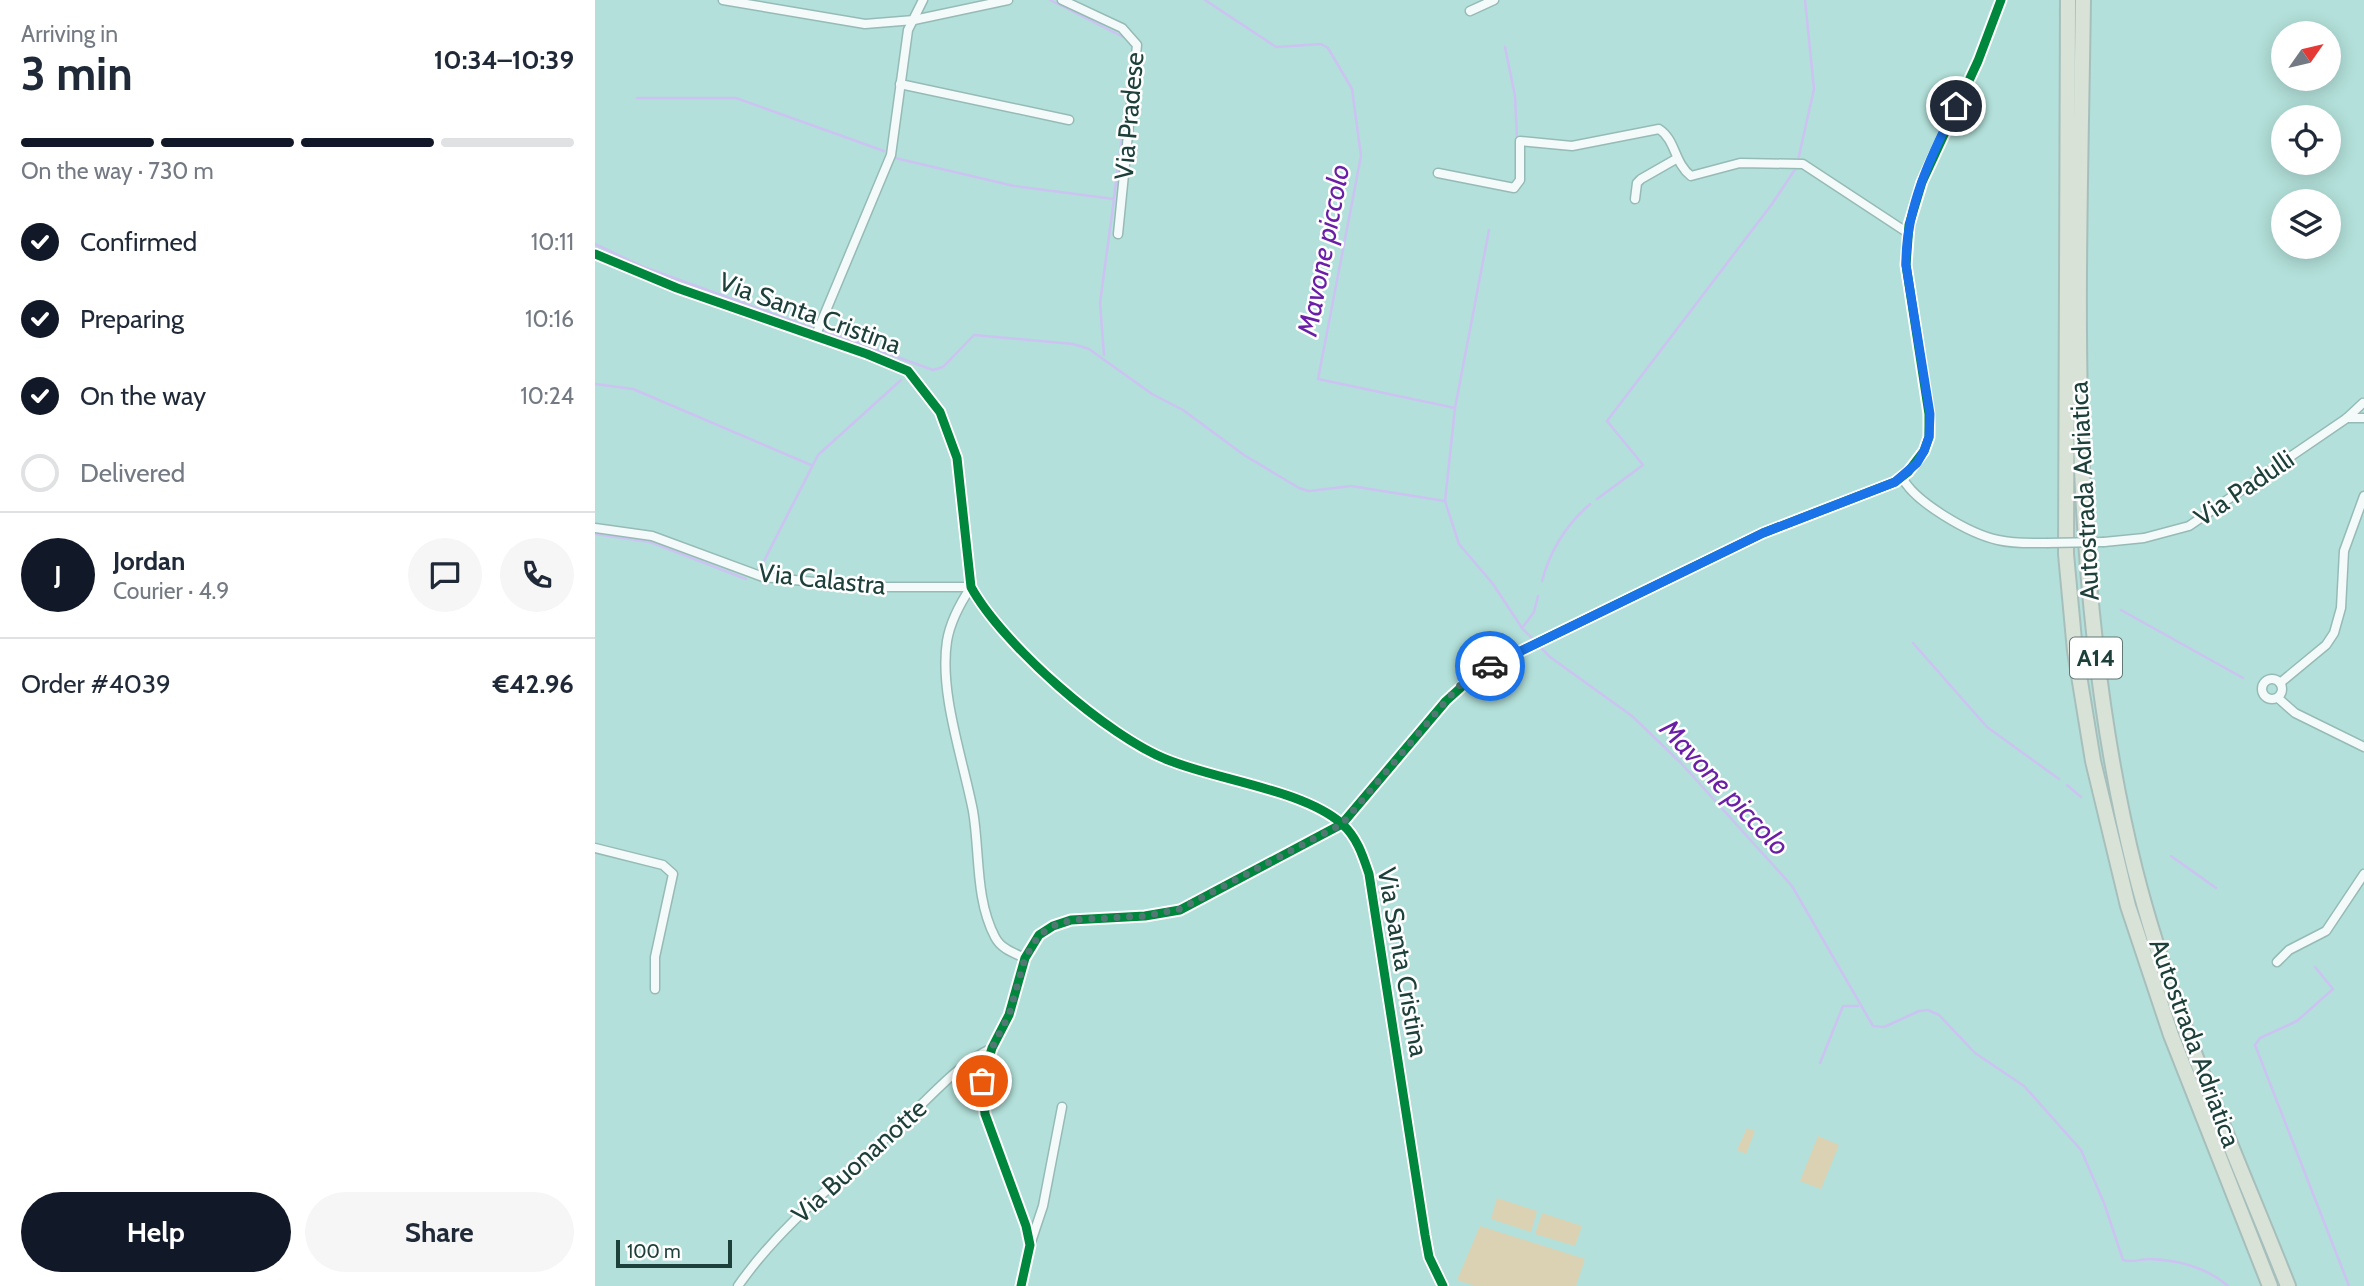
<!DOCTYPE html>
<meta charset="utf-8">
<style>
body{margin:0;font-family:Cabin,sans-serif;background:#f6f6f7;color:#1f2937;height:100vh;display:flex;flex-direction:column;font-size:26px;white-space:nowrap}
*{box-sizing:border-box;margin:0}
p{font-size:23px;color:#747a83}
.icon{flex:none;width:38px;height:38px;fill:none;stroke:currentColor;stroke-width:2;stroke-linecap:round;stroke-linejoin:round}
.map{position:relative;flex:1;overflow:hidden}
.side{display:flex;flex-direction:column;background:#fff;width:595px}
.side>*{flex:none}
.needle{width:46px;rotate:56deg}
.tools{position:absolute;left:1676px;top:21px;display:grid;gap:14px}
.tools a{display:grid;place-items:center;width:70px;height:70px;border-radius:50%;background:#fff;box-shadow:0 4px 18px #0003;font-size:35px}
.scale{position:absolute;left:21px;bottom:18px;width:116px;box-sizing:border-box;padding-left:7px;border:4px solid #1d403b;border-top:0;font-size:19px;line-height:24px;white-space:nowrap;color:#1d403b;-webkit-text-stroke:5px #fff;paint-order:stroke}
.pin{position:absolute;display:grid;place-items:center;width:60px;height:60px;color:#fff;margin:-30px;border:4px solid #fff;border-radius:50%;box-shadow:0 2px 7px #0007}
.courier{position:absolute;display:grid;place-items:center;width:70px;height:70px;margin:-35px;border:5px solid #1a73e8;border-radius:50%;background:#fff;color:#222;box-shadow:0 2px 9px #0007}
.head em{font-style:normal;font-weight:700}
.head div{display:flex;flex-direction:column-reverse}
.head{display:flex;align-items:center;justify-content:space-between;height:119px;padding:0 21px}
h1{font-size:46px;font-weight:700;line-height:52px}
.bar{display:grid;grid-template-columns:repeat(4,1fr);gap:10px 7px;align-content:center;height:84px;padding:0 21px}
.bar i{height:9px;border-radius:5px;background:#e0e1e3}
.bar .selected{background:#111827}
.bar p{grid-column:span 4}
.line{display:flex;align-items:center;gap:18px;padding:0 21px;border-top:2px solid #e0e1e3}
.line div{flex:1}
.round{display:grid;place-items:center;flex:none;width:74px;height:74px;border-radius:37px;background:#f6f6f7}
ol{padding:0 21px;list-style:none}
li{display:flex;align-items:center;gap:21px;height:77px}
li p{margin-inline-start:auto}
li .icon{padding:7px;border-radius:50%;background:#111827;color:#fff;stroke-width:4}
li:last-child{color:#747a83}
li i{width:38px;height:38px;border:4px solid #e0e1e3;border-radius:50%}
.primary-button{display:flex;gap:14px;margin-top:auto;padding:14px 21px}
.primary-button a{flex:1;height:80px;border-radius:42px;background:#111827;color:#fff;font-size:28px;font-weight:700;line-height:80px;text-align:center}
.primary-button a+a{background:#f6f6f7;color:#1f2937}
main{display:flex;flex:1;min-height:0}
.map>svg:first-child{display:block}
.green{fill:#dbd2b4}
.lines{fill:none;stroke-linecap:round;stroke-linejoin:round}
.stream{stroke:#ccc3f2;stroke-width:2.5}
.minor-casing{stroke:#96bbb6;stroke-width:11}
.tertiary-casing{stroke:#96bbb6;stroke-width:13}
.motorway-casing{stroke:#a7bfbc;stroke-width:18}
.minor{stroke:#f4faf9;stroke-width:8}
.tertiary{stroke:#f4faf9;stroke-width:10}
.motorway{stroke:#d8e2d7;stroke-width:14}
.minor-bridge-casing{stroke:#96bbb6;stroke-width:11;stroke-linecap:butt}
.minor-bridge{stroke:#f4faf9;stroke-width:8}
.cycleway-casing{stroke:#fff;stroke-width:13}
.cycleway{stroke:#00873e;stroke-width:9}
.done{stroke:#527873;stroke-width:7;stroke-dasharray:0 12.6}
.route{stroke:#1a73e8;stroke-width:9}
.labels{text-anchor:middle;stroke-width:5;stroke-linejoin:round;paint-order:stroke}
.shield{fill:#fff;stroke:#617976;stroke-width:2}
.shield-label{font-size:24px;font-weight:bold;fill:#1d403b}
.street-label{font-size:26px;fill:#1d403b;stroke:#fff}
.water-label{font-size:28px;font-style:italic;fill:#6b1fa7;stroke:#fff}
</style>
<main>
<section class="side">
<div class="head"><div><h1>3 min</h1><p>Arriving in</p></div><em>10:34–10:39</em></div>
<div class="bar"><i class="selected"></i><i class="selected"></i><i class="selected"></i><i></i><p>On the way · 730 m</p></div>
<ol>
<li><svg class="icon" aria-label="check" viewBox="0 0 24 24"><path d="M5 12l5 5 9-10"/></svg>Confirmed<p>10:11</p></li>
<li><svg class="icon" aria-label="check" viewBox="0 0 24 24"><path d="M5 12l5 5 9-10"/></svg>Preparing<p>10:16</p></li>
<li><svg class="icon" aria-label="check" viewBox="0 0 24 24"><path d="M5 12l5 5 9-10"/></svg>On the way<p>10:24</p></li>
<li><i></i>Delivered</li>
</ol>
<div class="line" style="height:126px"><b class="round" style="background:#111827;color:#fff">J</b><div><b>Jordan</b><p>Courier · 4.9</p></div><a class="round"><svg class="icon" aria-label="chat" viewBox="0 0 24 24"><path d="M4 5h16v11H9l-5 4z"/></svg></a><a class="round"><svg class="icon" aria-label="phone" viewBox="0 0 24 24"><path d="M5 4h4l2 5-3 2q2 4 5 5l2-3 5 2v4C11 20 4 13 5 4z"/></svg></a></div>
<div class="line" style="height:91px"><div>Order #4039</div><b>€42.96</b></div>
<div class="primary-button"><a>Help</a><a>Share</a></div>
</section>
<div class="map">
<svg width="1769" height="1286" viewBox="0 0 1769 1286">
<rect width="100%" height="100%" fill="#b3e0da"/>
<g class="green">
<path d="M1152,1128L1160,1131L1151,1154L1142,1150Z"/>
<path d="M1223,1136L1244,1145L1226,1189L1205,1181Z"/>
<path d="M902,1198L942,1211L936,1232L896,1219Z"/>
<path d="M947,1213L987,1226L980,1246L940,1234Z"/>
<path d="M885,1226L990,1259L981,1286H880L862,1280Z"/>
</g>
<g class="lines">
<g class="stream">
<path d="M455,0L534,40"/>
<path d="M610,0L681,47L726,44L733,48L757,89L766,156L723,379L860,408L850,501"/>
<path d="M910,47L920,96L922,138"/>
<path d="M42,98H141L289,151"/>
<path d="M300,158L419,186L519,199L505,303L509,355"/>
<path d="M1203,160L1219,89L1210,0"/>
<path d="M519,197L536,69"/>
<path d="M0,244L46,266L217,328"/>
<path d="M227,330L338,370L348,367L379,335L478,344L494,349L557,394L588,410L649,455L704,488L714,491L756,486L850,501L864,544L898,584L927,628L955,657L1037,716L1086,763L1197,886L1278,1026L1289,1027L1324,1011L1333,1010L1344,1015L1380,1053L1429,1086L1486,1150L1509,1203L1528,1260C1537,1263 1545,1259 1555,1259C1583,1260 1612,1268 1633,1286"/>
<path d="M0,384L38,389L216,465"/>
<path d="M860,408L894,230"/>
<path d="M1002,499L1048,465L1012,421L1177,204L1201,168"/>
<path d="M0,534L55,542L151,579"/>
<path d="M169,561L223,455L306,380"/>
<path d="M947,581C955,551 972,524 995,504"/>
<path d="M1526,610L1648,678"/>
<path d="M927,628L939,612L943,596"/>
<path d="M1318,643L1392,727L1464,779"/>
<path d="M1472,785L1486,797"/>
<path d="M1576,856L1621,888"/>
<path d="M1720,967L1738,989L1702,1021L1665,1038L1660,1045L1754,1286"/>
<path d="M1225,1063L1248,1006H1263"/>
</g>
<g class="minor-casing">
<g id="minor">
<path d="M128,0L270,24L319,20L413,0"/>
<path d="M467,0L527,28L542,45L523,234"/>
<path d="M875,11L899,0"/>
<path d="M305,84L474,120"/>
<path d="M843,173L919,188L925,180V141L977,146L1064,129C1081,140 1079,163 1096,176L1145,163L1208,164L1313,233"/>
<path d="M1040,199L1042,183L1046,179L1081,159"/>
<path d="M220,337L296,155L313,30L328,0"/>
<path d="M1752,418H1769"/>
<path d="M1307,477C1319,502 1375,534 1403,540C1420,544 1435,543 1452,543"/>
<path d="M0,528L57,536L168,577L271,587H376"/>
<path d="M1509,542L1549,538L1594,526L1752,418L1768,403"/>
<path d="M376,587C366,602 355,623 352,641C344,693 368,759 378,811C385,852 380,899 400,937C406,949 419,953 430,958"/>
<circle cx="1677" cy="689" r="10"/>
<path d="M1685,683L1731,645L1739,633L1746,608L1749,551L1769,496"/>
<path d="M1683,698L1700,713L1769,747"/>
<path d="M0,848L68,865L78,874L60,957V989"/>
<path d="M1682,962L1694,950L1731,931L1769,874"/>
<path d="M435,1245L448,1206L467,1107"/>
<path d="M143,1286C187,1223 246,1179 303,1127C332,1101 361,1065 397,1048"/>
<path d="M426,1286L435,1245L431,1226L390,1114L387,1081L397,1048L414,1015L430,958L444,935L458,926L476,920L550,916L585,910L747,824L851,701L883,672L1168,533L1300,482L1313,472L1329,451L1334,437V414L1311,265L1314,225L1327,182L1383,61L1406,0"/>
</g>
</g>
<g class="tertiary-casing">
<path id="tertiary" d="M0,254L82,288L272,354L313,371L345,412L362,458L376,587C407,644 513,737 573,760C622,780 709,790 747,824C762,837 768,856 774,874L830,1235L834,1257L848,1286"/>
</g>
<g class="motorway-casing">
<g id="motorway">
<path d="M1473,0L1471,554L1480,651L1498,761L1533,906L1576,1035L1675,1286"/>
<path d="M1488,0C1484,291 1469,585 1540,870C1576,1013 1639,1150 1693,1286"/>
</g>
</g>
<use href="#minor" class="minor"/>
<use href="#tertiary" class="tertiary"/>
<use href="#motorway" class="motorway"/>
<g class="minor-bridge-casing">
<path id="minor-bridge" d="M1452,543L1509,542"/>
</g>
<use href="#minor-bridge" class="minor-bridge"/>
<g class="cycleway-casing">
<g id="cycleway">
<path d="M0,254L82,288L272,354L313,371L345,412L362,458L376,587C407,644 513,737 573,760C622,780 709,790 747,824C762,837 768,856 774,874L830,1235L834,1257L848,1286"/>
<path d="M426,1286L435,1245L431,1226L390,1114L387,1081L397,1048L414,1015L430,958L444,935L458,926L476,920L550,916L585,910L747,824L851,701L883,672L1168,533L1300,482L1313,472L1329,451L1334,437V414L1311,265L1314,225L1327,182L1383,61L1406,0"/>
</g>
</g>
<use href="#cycleway" class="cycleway"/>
</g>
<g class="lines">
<path class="done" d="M387,1081L397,1048L414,1015L430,958L444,935L458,926L476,920L550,916L585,909L747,824L851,701L866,684L895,666"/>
<path class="route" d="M895,666L1168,533L1300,482L1322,463L1329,451L1334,437L1335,414L1311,265C1310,210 1336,155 1361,106"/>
</g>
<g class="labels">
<rect class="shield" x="1475" y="637.5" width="52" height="41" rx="5"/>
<g class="shield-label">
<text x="1501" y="666">A14</text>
</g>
<g class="street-label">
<text transform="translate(534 116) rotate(-85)" y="9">Via Pradese</text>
<text transform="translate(215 313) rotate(20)" y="9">Via Santa Cristina</text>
<text transform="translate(1649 488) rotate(-34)" y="9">Via Padulli</text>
<text transform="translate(1489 491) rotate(-93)" y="9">Autostrada Adriatica</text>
<text transform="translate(227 579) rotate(6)" y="9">Via Calastra</text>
<text transform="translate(808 962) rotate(80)" y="9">Via Santa Cristina</text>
<text transform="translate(1600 1043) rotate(70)" y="9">Autostrada Adriatica</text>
<text transform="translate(264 1161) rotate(-42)" y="9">Via Buonanotte</text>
</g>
<g class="water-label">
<text transform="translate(728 250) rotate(-79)" y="10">Mavone piccolo</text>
<text transform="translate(1130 787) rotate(47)" y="10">Mavone piccolo</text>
</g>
</g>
</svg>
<div class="tools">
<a><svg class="needle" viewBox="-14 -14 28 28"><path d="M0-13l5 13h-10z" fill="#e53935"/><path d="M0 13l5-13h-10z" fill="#747a83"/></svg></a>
<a><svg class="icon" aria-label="locate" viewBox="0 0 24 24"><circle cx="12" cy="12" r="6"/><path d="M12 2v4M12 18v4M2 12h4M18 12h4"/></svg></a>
<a><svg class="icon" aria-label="layers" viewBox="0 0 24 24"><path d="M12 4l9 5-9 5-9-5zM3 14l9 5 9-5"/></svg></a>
</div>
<div class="scale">100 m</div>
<div class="pin" style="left:387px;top:1081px;background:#ea580c"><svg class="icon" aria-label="bag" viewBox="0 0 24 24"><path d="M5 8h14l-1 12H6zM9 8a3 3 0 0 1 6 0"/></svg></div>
<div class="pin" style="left:1361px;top:106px;background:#1f2937"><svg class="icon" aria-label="home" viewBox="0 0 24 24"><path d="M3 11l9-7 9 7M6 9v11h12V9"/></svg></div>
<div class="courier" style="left:895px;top:666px"><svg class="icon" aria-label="car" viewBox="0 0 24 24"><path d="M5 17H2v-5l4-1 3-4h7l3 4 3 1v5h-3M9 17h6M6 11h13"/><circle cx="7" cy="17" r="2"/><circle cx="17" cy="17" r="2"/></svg></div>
</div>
</main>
